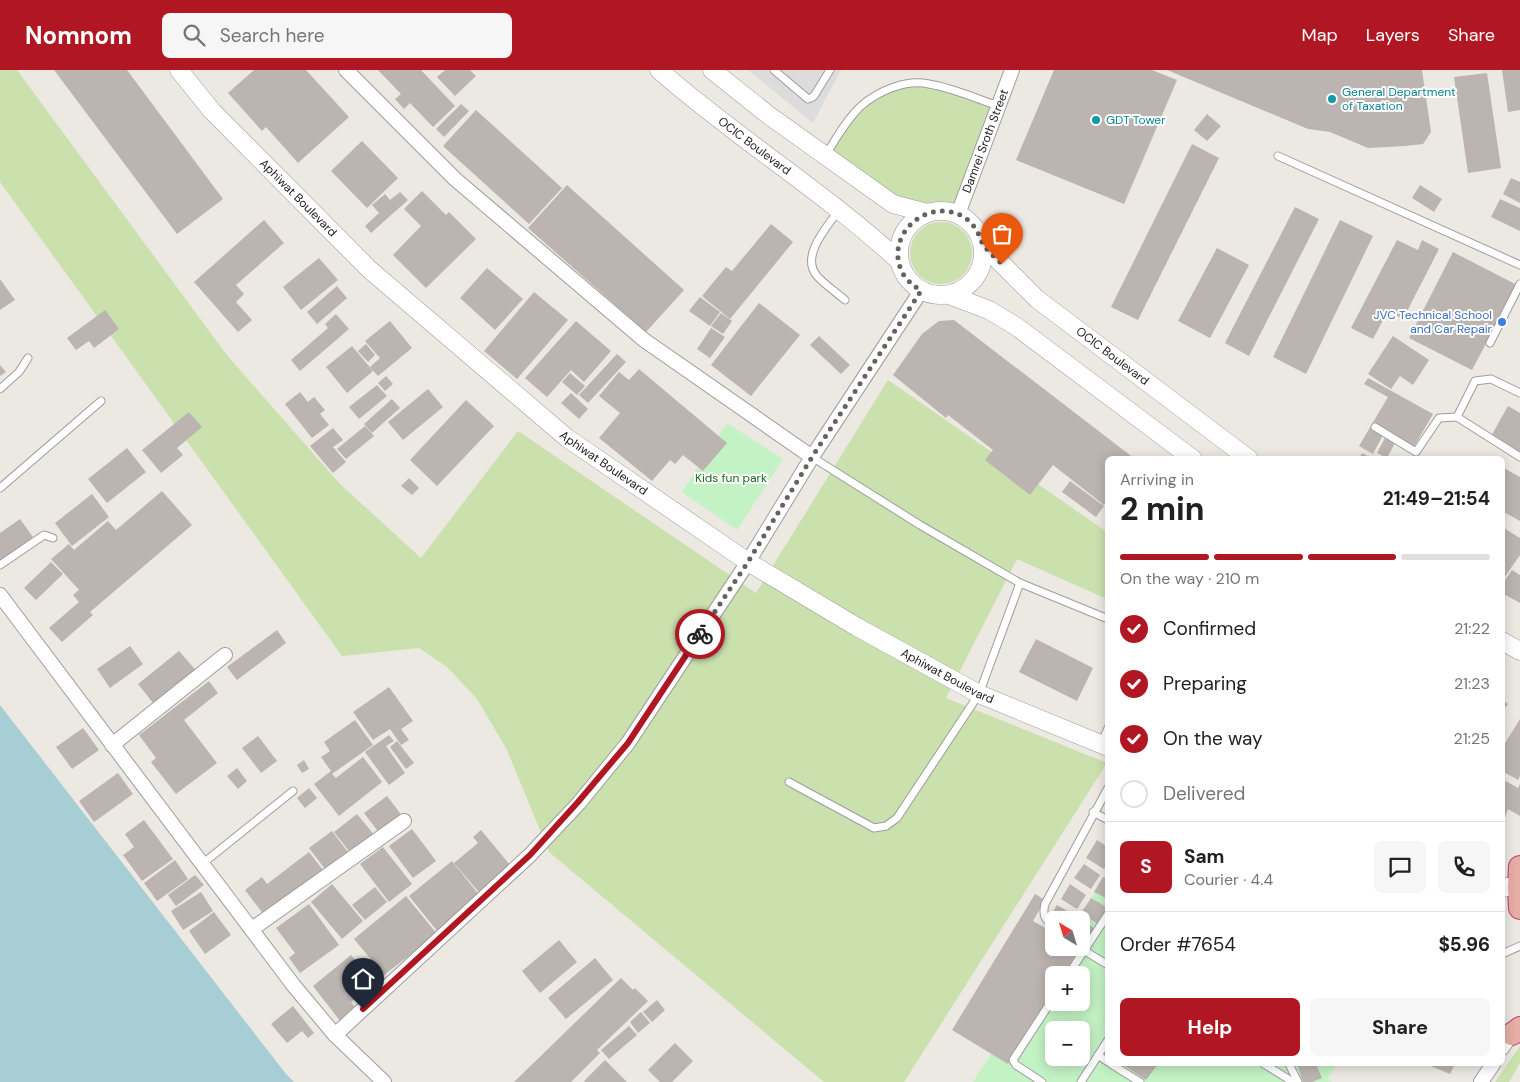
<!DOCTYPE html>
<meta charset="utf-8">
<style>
body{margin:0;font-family:"DM Sans",sans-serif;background:#f6f6f6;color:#202124;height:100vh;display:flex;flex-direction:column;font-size:19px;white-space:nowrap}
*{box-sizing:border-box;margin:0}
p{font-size:16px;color:#757577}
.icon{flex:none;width:28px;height:28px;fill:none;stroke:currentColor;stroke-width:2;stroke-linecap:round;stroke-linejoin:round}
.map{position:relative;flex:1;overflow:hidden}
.drawer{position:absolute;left:1105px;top:386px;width:400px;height:610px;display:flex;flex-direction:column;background:#fff;border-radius:8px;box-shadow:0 2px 12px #0003}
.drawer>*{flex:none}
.needle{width:32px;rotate:322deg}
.fabs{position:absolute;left:1045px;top:841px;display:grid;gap:10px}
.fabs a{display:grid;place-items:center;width:45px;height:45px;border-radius:8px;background:#fff;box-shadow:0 2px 12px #0003;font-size:25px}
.pin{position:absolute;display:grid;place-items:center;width:42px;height:42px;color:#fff;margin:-51px -21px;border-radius:50% 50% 50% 0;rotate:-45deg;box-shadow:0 0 5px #0007}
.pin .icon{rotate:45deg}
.courier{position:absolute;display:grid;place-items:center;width:50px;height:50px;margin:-25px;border:4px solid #b01722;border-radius:50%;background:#fff;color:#222;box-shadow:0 1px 6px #0007}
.head em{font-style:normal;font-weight:700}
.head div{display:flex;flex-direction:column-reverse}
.head{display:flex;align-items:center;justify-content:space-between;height:85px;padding:0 15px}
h1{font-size:32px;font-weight:700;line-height:38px}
.bar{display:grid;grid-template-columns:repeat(4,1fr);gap:8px 5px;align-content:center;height:60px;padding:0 15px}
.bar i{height:6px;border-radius:4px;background:#e0e0e0}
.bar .active{background:#b01722}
.bar p{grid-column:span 4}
.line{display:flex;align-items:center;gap:12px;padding:0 15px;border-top:1px solid #e0e0e0}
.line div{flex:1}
.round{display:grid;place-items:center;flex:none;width:52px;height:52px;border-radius:8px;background:#f6f6f6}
ol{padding:0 15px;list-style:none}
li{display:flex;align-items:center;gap:15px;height:55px}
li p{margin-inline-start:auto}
li .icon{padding:5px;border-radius:50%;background:#b01722;color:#fff;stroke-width:4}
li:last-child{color:#757577}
li i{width:28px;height:28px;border:2px solid #e0e0e0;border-radius:50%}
.primary-button{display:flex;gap:10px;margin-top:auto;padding:10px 15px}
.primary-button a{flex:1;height:58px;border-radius:8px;background:#b01722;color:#fff;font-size:20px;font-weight:700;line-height:58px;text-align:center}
.primary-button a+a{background:#f6f6f6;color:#202124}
header{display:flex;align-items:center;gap:30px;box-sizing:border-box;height:70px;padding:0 25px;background:#b01722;color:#fff}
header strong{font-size:24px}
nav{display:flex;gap:28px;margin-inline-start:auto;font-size:18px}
.search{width:350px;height:45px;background:#f6f6f6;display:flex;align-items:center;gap:12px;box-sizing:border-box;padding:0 18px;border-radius:8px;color:#757577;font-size:19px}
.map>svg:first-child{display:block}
.grass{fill:#cae1ae}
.park{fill:#c3f2c4;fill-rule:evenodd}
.parking{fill:#dcdcdc}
.water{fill:#a8ced5}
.building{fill:#bcb4b0}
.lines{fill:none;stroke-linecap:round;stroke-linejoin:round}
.service-casing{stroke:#9d9d9d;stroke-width:9}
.minor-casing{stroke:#9d9d9d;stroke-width:16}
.tertiary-casing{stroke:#9d9d9d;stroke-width:19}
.trunk-casing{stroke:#c13871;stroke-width:24}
.service{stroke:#fff;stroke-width:7}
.minor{stroke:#fff;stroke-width:14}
.tertiary{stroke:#fff;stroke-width:18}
.trunk{stroke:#e6aea4;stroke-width:22}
.done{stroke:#656361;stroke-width:5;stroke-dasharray:0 9}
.route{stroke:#b01722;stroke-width:6}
.culture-dot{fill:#0f9aa8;stroke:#fff;stroke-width:2}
.shop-dot{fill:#3f7fe0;stroke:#fff;stroke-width:2}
.labels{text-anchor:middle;stroke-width:4;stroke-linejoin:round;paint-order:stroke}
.culture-label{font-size:12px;fill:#0d838f;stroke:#fff;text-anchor:start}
.street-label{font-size:12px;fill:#1c1c1c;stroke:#fff}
.shop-label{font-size:12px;fill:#366cbe;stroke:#fff;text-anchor:end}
.park-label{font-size:12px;fill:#186b19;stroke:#fff}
</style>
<header>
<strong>Nomnom</strong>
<div class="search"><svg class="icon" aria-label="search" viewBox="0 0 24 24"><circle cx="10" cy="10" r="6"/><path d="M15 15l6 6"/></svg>Search here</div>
<nav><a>Map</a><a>Layers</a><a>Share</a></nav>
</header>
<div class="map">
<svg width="1520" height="1012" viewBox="0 0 1520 1012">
<rect width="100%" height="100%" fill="#ece8e2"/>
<g class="grass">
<path d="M0,0H17L226,284L340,414L421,488L518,361L756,523L888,310L1107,462V529L1017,489L946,628L1107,693L904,1012H824L549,782L507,680L477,629L447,597L419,578L342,586L0,112Z"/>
<path d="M927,13L998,36L958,144L943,140L927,143L825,86L862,36L902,14Z"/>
<circle cx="941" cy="183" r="31"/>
<path d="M1520,976V993L1509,1012H1495Z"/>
</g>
<g class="park">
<path d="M727,353L783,389L737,460L682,422Z"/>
<path d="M1107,803L1108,994H1337L1327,1009L1332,1012H973L1060,878H1081V850H1077ZM1054,905H1081V932H1054ZM1054,960H1081V988H1054Z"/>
</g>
<path class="parking" d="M748,0H841L813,53Z"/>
<path class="water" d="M0,635L286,1004L294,1012H0Z"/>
<g class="building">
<path d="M54,0H127L223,129L177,164Z"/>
<path d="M254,0H306L349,47L298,93L266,57L262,61L228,23Z"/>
<path d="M378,0H421L455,36L433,57L410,33L404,39L395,29L401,24Z"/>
<path d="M445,0H470L476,6L455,26L437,7Z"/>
<path d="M1054,0H1152L1177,10L1124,134L1016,90Z"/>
<path d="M1167,0H1422L1431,62L1423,74L1405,76L1368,78L1330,62L1308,59Z"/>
<path d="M1502,0H1520V40L1508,42Z"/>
<path d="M1487,3L1501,98L1468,103L1454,7Z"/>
<path d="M461,34L469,41L444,67L436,59Z"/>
<path d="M476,40L562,118L529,154L443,76Z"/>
<path d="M1207,44L1221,56L1207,71L1194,60Z"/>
<path d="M362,71L398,108L367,138L331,101Z"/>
<path d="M1192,74L1219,88L1138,250L1111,237Z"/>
<path d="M1511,108L1520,112V133L1503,124Z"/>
<path d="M567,115L684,220L646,262L528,158Z"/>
<path d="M1420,115L1442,129L1434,142L1412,128Z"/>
<path d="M422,121L446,145L449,142L476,169L426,218L393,185L421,156L404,139Z"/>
<path d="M400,122L408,130L371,163L365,156L379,143L372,135L385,124L390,130Z"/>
<path d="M1500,129L1520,138V161L1491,147Z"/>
<path d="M1295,137L1319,149L1249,286L1225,273Z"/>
<path d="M264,150L284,173L236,215L244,224L236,232L252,250L238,262L194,212Z"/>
<path d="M1340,150L1373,166L1306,304L1273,287Z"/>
<path d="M771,154L793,172L730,249L702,226L726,197L732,201Z"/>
<path d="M1397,170L1418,180L1422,170L1439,179L1403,249L1388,241L1373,269L1351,258Z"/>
<path d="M1217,178L1249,195L1210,268L1178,251Z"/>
<path d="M1453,182L1517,215L1472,300L1409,268Z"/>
<path d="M319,188L338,210L301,240L283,217Z"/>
<path d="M487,198L523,229L495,260L460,228Z"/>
<path d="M0,209L15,230L0,240Z"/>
<path d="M337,216L347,228L317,254L307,242Z"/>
<path d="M534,222L568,250L517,309L484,281Z"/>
<path d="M700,227L720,242L710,256L689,241Z"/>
<path d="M759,233L800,265L751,326L711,295Z"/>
<path d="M105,240L119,259L94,278L89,271L76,280L67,268Z"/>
<path d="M721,243L732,251L723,264L711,256Z"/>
<path d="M336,244L349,259L300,301L291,290L328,258L325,254Z"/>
<path d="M954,250L1135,389H1108V430L1104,435L1053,395L1030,425L985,390L993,380L948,345L946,348L893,305L922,264L939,251Z"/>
<path d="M390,251L412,278L378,306L370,297L380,288L365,271Z"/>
<path d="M576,251L611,281L584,312L571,300L547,327L525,308Z"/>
<path d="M711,258L725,267L710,288L697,279Z"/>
<path d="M819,266L850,295L841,304L810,275Z"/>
<path d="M1393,266L1429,290L1413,315L1400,306L1391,319L1368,304Z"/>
<path d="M366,274L375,285L368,292L358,281Z"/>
<path d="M352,276L373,301L347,323L326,297Z"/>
<path d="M617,284L626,292L588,333L579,325Z"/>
<path d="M0,295L6,302L0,306Z"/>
<path d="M639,299L727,373L703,401L683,385L675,394L670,390L652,411L599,368L620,343L599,326L619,302L629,310Z"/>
<path d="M570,303L585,316L577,325L562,312Z"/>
<path d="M386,306L393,314L385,321L378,313Z"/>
<path d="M1368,308L1433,344L1414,377L1385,361L1373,384L1359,376L1388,327L1364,314Z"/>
<path d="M377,315L387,326L359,349L349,337Z"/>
<path d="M428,319L443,337L403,370L388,352Z"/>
<path d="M300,322L308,332L314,327L325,340L320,344L329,355L312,368L285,334Z"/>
<path d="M571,323L588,339L579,349L561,333Z"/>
<path d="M392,329L400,338L372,363L364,354Z"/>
<path d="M466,330L494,356L437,416L410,390Z"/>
<path d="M1508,336L1520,343V384L1490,368Z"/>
<path d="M189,342L202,357L177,378L183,385L161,403L142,380Z"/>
<path d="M365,356L374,366L346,389L337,379Z"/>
<path d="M333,358L343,370L333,377L346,392L333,403L310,376Z"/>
<path d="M1386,366L1396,371L1387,388L1377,383Z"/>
<path d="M127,378L146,402L107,433L88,409Z"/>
<path d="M1362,383L1373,389H1359Z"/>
<path d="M1502,397L1520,407V451L1502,441Z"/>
<path d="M409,408L419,418L412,425L401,416Z"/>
<path d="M1070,411L1104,436L1096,447L1062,422Z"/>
<path d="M162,421L192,455L90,542L93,545L62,572L49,558L79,532L73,525L79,520L51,489L69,474L74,480L108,451L116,460Z"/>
<path d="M92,424L109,447L72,476L55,453Z"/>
<path d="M20,449L33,467L0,491V463Z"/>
<path d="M1502,457L1520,468V485L1502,511Z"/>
<path d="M51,492L63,504L36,530L24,518Z"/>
<path d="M1512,500L1520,505V533L1502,523V515Z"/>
<path d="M277,560L286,573L237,610L227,597Z"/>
<path d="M1036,569L1093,598L1077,631L1019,602Z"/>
<path d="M130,576L143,594L110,618L97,599Z"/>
<path d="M179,581L199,604L157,638L138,614Z"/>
<path d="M209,611L218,623L184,650L217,693L176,724L151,692L156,688L139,665Z"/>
<path d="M389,617L413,651L401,659L409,670L401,675L390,659L373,670L353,642Z"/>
<path d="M1502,629L1508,634L1502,642Z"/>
<path d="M1520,649V706L1518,710L1502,701V678Z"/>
<path d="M355,650L373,675L332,704L336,708L363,687L382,712L339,746L314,714L331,701L321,687L330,681L324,672Z"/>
<path d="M83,658L99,680L72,699L56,677Z"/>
<path d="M389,665L394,671L386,676L405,703L389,715L365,682Z"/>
<path d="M258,666L277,691L261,703L242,678Z"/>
<path d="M397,671L414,693L406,699L390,677Z"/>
<path d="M304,690L309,699L302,703L297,695Z"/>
<path d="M237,698L247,711L238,719L227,706Z"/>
<path d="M118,703L133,724L94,752L79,731Z"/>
<path d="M1502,709L1518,718L1520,714V746L1508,739L1503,752Z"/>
<path d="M309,718L317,728L305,738L297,728Z"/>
<path d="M387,726L409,755L386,772L364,743Z"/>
<path d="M357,744L380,772L357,791L334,762Z"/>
<path d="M144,750L173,789L142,811L123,785L134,777L125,764Z"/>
<path d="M412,759L436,791L413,808L389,776Z"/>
<path d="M481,760L515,801L483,827L454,793L478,773L473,767Z"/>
<path d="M332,761L354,790L331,807L309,778Z"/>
<path d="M1097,770L1108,777V793L1104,799L1086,788Z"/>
<path d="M383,777L412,814L389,832L360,794Z"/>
<path d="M309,782L330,809L271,854L245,820L262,807L267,814Z"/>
<path d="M175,790L188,809L157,831L144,813Z"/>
<path d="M452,791L481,827L438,862L409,826Z"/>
<path d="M1084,794L1100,805L1091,819L1074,808Z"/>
<path d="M195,805L204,815L176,836L168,825Z"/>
<path d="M1103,807L1108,809V829L1094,822Z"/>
<path d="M332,814L363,851L342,869L311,832Z"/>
<path d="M1070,814L1086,825L1077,839L1061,829Z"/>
<path d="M375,817L387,832L365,850L352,835Z"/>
<path d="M201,822L213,841L183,860L171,841Z"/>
<path d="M1035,824L1045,830L1033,851L1054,863V878L1079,879L1063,905H1054V920L1008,994L952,960Z"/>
<path d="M406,826L437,864L384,905L354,869Z"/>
<path d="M1091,828L1108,838L1098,854L1081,843Z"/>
<path d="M309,834L339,875L300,903L289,888L295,883L276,858Z"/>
<path d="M1057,835L1074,845L1071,850H1054V854L1048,850Z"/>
<path d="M214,842L231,865L205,884L189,861Z"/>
<path d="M1078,847L1095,859L1084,874L1081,872V850H1076Z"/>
<path d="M559,870L577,892L540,923L522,901Z"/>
<path d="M351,885L380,921L373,927L367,919L351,932L357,940L341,952L313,916Z"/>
<path d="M595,888L613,910L566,949L548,928Z"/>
<path d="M621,908L633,920L635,918L648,931L597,980L600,983L571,1012H514Z"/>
<path d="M657,930L665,940L652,952L643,942Z"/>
<path d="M293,936L314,963L308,968L302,961L287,973L271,954Z"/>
<path d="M641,942L650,953L638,963L630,952Z"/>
<path d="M629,956L637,965L609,989L601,980Z"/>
<path d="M675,973L693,991L672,1012H660L648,1000Z"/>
<path d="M605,990L627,1012H585L584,1011Z"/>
<path d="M1122,994H1158L1146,1010Z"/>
<path d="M1297,994H1316L1322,1008L1312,1012H1303Z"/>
<path d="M1426,994H1455L1450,1004Z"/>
</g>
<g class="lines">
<g class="service-casing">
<g id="service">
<path d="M774,0L808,29L811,28L814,26L830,0"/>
<path d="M825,86C836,69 846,50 861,36C878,21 906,9 929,14C953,18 975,28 998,36"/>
<path d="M1278,86L1520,195"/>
<path d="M839,140C827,157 800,186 817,206C825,215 836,222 845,230"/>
<path d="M1490,273L1520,214"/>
<path d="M0,319L19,302L28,288"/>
<path d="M1457,347L1475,311L1491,309L1520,323"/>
<path d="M1375,357L1416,382L1439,348L1457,347L1520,387"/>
<path d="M812,387L920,455L1020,513L1108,549"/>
<path d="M0,418L101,331"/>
<path d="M0,495L44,465L53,468"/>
<path d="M1101,674L1108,658"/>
<path d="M789,712L874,758L886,756L897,748L979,624L1020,513"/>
<path d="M1093,742L1108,750"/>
<path d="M202,794L293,721"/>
<path d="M1054,857C1045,850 1042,845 1045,834L1108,718"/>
<path d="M1080,878L1108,895"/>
<path d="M1502,884L1520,876"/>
<path d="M1068,905L1108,844"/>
<path d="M1098,985L1108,992"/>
<path d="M1111,994L1140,1012"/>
<path d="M1264,994L1293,1012"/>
<path d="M1289,994L1298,1012"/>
<path d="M1042,1012L1016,995L1013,990L1054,927"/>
<path d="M1081,1012L1108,970"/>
</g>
</g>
<g class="minor-casing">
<g id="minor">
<path d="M346,0L455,109L644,270L812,387"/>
<path id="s1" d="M958,144L1012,0"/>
<path d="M0,525L294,916L335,965L384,1012"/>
<path d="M112,675L225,585"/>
<path d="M252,859L404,751"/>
<path d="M335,965L530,785L579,733L628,673L748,492L812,387L921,221"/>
<path d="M1502,978L1516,958"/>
<path d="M1481,1012L1493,994"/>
</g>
</g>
<g class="tertiary-casing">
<g id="tertiary">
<path id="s2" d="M179,0L212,41L370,200L567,368L748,492L857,557L979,624L1108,677"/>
<path id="s3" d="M659,0C735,67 823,121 898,190"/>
<path d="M712,0L767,44L893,134L927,143"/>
<circle cx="941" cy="183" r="42"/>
<path id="s4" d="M983,175L1037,229L1249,389"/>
<path d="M949,225L989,240L1017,257L1193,389"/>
<path d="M1502,571L1520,581"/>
<path d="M1502,817H1519"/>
</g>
</g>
<g class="trunk-casing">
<g id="trunk">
<path d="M1520,797L1519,817L1520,838"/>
<path d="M1512,964L1520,958"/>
</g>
</g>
<use href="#service" class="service"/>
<use href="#minor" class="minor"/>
<use href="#tertiary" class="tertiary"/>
<use href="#trunk" class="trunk"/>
</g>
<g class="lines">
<path class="done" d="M700,564L748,492L812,387L921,221C913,215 906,210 902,202C885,167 923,130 958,144C967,147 975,156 979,165C981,168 981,172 984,175C988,182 996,188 1002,194"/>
<path class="route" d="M363,939L530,785L578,732L628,673L700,564"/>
</g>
<g class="culture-dot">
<circle cx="1332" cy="29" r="5"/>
<circle cx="1096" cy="50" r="5"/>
</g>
<circle class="shop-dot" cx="1502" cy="252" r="5"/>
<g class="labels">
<g class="culture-label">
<text x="1342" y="26">General Department<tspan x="1342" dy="14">of Taxation</tspan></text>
<text x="1106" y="54">GDT Tower</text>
</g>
<g class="street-label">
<text dy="4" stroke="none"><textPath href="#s1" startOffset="78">Damrei Sroth Street</textPath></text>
<text dy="4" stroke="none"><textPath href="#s3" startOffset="122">OCIC Boulevard</textPath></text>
<text dy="4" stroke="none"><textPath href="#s2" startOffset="175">Aphiwat Boulevard</textPath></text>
<text dy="4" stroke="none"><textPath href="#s4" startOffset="171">OCIC Boulevard</textPath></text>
<text dy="4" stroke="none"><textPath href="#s2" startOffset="580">Aphiwat Boulevard</textPath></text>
<text dy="4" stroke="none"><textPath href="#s2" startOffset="985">Aphiwat Boulevard</textPath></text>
</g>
<g class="shop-label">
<text x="1492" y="249">JVC Technical School<tspan x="1492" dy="14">and Car Repair</tspan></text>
</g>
<g class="park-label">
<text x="731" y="412">Kids fun park</text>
</g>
</g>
</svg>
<div class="fabs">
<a><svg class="needle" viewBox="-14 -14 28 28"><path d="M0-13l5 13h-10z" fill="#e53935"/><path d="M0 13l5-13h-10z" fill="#757577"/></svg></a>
<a>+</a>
<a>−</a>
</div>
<div class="pin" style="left:1002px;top:194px;background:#ea580c"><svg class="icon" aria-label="bag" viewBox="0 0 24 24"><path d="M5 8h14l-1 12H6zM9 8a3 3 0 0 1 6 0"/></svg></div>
<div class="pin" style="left:363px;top:939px;background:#1f2937"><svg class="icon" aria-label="home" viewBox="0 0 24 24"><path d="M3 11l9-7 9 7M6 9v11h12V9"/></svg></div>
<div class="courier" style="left:700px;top:564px"><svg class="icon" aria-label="bike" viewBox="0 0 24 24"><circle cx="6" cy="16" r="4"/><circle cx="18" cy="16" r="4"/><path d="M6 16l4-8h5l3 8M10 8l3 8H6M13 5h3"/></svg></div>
<section class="drawer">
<div class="head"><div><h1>2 min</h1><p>Arriving in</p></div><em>21:49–21:54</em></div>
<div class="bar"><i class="active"></i><i class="active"></i><i class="active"></i><i></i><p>On the way · 210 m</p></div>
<ol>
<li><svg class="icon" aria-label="check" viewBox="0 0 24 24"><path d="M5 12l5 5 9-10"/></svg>Confirmed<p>21:22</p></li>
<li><svg class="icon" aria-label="check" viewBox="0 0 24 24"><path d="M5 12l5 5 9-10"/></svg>Preparing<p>21:23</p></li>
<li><svg class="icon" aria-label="check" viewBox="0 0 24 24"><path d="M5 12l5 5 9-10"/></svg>On the way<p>21:25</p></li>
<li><i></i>Delivered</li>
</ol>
<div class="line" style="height:90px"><b class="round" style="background:#b01722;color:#fff">S</b><div><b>Sam</b><p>Courier · 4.4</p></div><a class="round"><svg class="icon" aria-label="chat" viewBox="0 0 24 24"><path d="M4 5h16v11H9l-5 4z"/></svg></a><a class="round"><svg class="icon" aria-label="phone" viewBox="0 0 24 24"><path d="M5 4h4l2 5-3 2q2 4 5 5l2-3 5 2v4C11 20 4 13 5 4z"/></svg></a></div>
<div class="line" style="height:65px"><div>Order #7654</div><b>$5.96</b></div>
<div class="primary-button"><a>Help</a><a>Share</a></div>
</section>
</div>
